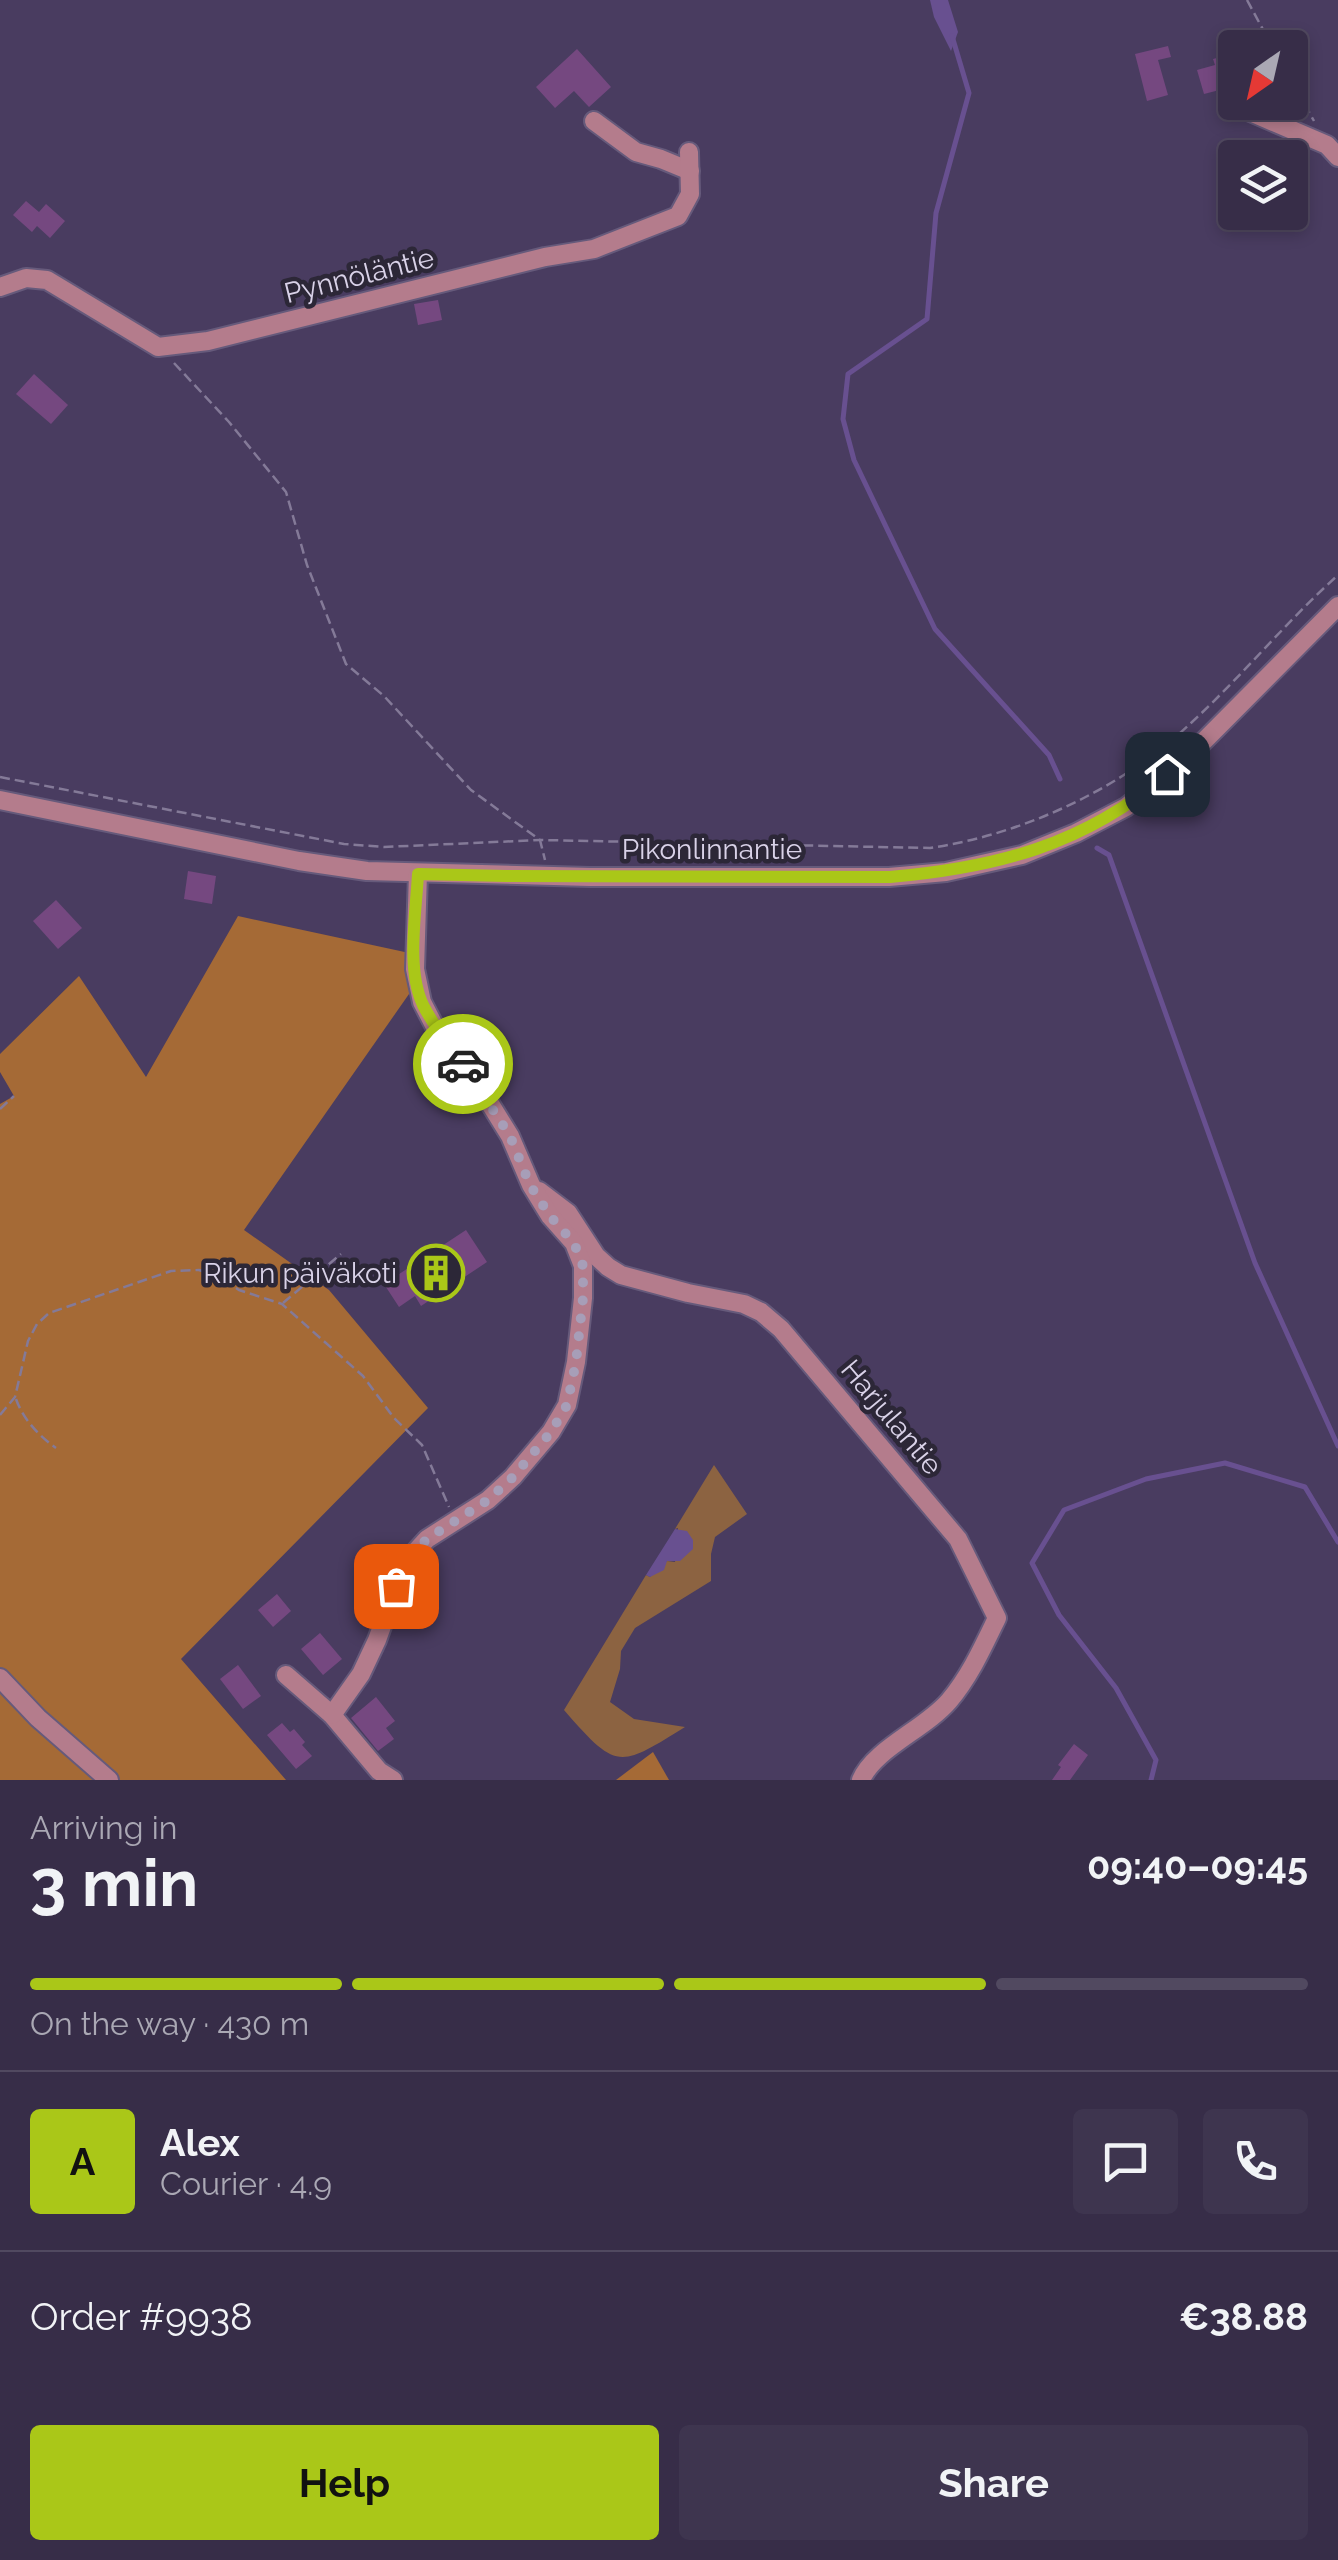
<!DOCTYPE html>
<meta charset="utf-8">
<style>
body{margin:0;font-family:Raleway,sans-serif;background:#3e354f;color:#f1f3f6;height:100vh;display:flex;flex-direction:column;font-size:38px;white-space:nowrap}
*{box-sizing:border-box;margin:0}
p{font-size:32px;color:#aaa8b4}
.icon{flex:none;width:55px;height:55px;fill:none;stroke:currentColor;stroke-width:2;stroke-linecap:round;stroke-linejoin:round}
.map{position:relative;height:1780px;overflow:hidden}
.side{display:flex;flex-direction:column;background:#372d48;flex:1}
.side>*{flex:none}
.needle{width:65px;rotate:214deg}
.controls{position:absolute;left:1218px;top:30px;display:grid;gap:20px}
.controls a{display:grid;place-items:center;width:90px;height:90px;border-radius:10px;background:#372d48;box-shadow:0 5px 15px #0003,0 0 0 2px #514960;font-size:50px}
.pin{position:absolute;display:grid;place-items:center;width:85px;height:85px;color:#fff;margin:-42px;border-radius:20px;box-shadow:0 5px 15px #0006}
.courier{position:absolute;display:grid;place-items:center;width:100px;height:100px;margin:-50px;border:8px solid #aac718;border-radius:50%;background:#fff;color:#222;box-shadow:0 2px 12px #0007}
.head em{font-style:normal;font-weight:700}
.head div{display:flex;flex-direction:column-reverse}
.head{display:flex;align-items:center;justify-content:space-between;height:170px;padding:0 30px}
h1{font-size:65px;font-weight:700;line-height:75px}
.bar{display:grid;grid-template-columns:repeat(4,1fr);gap:15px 10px;align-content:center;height:120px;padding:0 30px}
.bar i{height:12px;border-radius:8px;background:#514960}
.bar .on{background:#aac718}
.bar p{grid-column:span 4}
.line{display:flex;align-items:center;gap:25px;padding:0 30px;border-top:2px solid #514960}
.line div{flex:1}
.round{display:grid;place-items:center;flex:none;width:105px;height:105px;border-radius:10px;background:#3e354f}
.cta{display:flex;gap:20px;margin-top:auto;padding:20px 30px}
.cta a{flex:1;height:115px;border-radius:10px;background:#aac718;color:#111;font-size:40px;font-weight:700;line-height:115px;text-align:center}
.cta a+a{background:#3e354f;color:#f1f3f6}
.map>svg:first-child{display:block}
.green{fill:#8c6341}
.forest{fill:#a56a36}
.water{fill:#685090}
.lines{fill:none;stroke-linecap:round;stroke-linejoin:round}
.stream{stroke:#685090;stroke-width:5}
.building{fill:#754880}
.minor-casing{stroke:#665a7b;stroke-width:22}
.path{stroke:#847a98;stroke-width:2.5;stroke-dasharray:10 5;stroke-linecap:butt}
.minor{stroke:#b47c8c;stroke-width:18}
.done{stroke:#a79eb8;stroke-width:10;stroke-dasharray:0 18}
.route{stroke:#aac718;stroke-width:12}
.labels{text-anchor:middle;stroke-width:9;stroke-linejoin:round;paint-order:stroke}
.street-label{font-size:28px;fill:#d9d2e8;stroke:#2c2737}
.poi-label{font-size:28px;fill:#d9d2e8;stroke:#2c2737;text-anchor:end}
</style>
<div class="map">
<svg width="1338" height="1780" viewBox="0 0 1338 1780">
<rect width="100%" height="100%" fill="#493c60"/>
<path class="green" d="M714,1465L747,1514L715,1537L711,1554V1581L635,1628L621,1651L620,1669L610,1702L634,1719L685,1727C619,1768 617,1771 564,1710L646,1575L650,1577L667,1561L675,1562L678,1528L675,1529Z"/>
<g class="forest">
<path d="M238,916L414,954L416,984L244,1230L329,1290L428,1408L181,1659L286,1780H0V1104L14,1096L0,1072V1054L79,976L146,1077Z"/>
<path d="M653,1752L669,1780H616Z"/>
</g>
<g class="water">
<path d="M930,0H948L958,32L951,51L934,17Z"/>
<path d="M675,1529L687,1531L693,1540V1549L680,1561H667L664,1570L650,1577L646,1575Z"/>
</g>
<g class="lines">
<g class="stream">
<path d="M952,36L969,93L936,213L927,319L848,374L843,419L854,460L935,629L1049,755L1060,779"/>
<path d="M1097,848L1109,855L1255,1263L1338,1446"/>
<path d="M1151,1780L1156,1760L1116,1688L1059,1615L1032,1563L1064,1510L1146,1479L1225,1463L1305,1487L1338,1542"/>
</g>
</g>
<g class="building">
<path d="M1168,46L1171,57L1158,60L1168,95L1147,101L1135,54Z"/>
<path d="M577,49L611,87L589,107L574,91L555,108L536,87Z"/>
<path d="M1235,53V86L1204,94L1197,70L1215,65L1213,59Z"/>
<path d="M26,201L39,212L46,204L65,221L50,238L37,226L32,232L13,215Z"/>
<path d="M438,300L442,320L418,325L414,304Z"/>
<path d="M34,374L68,405L51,424L16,394Z"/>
<path d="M188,871L216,876L212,904L184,899Z"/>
<path d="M56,900L82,928L58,949L33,921Z"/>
<path d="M466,1230L487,1262L421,1306L415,1296L399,1307L384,1284Z"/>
<path d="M277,1594L291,1611L273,1627L258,1610Z"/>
<path d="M320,1633L342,1659L323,1675L301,1649Z"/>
<path d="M238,1665L261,1696L243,1709L220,1679Z"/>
<path d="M376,1697L395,1721L386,1728L394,1739L378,1751L351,1718Z"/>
<path d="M282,1723L290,1732L294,1729L305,1742L302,1745L312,1756L296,1769L267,1735Z"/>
<path d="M1074,1744L1088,1755L1070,1780H1052L1061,1767L1058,1765Z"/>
</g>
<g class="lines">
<g class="minor-casing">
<g id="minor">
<path d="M1248,111L1327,145L1338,157"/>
<path d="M594,121L636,152L661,159L690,171"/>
<path d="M0,287L26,278L47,280L158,347L208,341L545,257L594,249L678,216L690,194L689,152"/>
<path d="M0,800L299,861L367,871L590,877H889L946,872L1022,855L1076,833L1126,807L1187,758L1338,606"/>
<path d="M539,1191L568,1213L596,1256L608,1267L621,1275L688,1293L744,1304L761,1312L781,1329L958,1539L997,1618C983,1647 970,1676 949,1701C925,1729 874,1749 861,1780"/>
<path d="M286,1675L332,1715L379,1771L393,1780"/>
<path d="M0,1678L38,1718L109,1780"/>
<path d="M332,1715L361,1674L377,1640L405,1563L427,1539L488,1500L513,1477L551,1432L567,1405L576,1362L583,1298V1266L574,1243L550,1216L531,1185L510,1136L476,1081L435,1027L422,1002L415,969L418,873"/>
</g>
</g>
<g class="path">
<path d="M1247,0L1273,48"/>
<path d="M1290,78L1314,121"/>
<path d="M174,363L229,422L286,492L307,565L346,664L384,696L471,790L540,840L545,860"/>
<path d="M0,777L344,844L384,847L540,840L930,848C1024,834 1121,789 1191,723C1242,676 1286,622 1338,575"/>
<path d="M0,1109L14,1096"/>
<path d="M283,1303L341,1254"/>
<path d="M16,1399C23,1419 39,1436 56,1448"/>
<path d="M0,1415L15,1397L28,1341L37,1324L49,1313L171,1271L199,1270L222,1278L239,1290L282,1304L363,1376L394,1418L422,1445L449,1507"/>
</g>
<use href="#minor" class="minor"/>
</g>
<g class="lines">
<path class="done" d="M396,1586L404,1563L427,1539L488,1500L512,1478L551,1432L567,1405L576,1362L583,1298V1266L574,1243L550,1216L530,1185L510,1136L463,1064"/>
<path class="route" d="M463,1064C449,1045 434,1027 423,1005C406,969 416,913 418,874L506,876L890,877C995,868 1085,845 1167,774"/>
</g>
<defs>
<g id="building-ring" transform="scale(2.875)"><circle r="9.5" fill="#2c2737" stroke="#aac718" stroke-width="1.5"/><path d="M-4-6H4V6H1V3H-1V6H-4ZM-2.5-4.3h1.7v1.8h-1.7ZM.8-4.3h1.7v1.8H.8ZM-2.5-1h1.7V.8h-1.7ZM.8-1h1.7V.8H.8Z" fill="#aac718"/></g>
</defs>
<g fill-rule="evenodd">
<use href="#building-ring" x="436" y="1273"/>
</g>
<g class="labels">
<g class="street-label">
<text transform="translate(359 275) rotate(-14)" y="10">Pynnöläntie</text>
<text x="712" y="859">Pikonlinnantie</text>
<text transform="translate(892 1417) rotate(50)" y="10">Harjulantie</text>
</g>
<g class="poi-label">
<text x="397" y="1283">Rikun päiväkoti</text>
</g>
</g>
</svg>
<div class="controls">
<a><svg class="needle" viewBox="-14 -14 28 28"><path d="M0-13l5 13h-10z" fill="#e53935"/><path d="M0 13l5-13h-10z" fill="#aaa8b4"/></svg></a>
<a><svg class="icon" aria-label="layers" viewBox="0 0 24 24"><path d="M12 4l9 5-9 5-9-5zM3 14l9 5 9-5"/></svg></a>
</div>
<div class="pin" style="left:396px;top:1586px;background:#ea580c"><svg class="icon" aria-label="bag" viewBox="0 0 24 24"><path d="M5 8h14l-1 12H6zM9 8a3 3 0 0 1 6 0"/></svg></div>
<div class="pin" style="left:1167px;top:774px;background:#1f2937"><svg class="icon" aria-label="home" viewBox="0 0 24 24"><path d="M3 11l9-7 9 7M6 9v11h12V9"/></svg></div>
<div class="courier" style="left:463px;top:1064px"><svg class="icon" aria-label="car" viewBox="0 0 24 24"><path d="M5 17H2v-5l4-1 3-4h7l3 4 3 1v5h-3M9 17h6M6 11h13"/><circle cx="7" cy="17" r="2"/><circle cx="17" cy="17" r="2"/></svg></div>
</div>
<section class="side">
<div class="head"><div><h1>3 min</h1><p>Arriving in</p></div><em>09:40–09:45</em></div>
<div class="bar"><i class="on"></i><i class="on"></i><i class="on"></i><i></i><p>On the way · 430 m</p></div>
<div class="line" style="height:180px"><b class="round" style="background:#aac718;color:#111">A</b><div><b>Alex</b><p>Courier · 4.9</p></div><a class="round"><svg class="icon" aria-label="chat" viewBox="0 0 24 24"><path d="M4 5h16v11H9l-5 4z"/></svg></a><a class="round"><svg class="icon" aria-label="phone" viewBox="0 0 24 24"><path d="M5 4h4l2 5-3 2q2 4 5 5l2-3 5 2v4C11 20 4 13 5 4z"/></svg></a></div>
<div class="line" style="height:130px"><div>Order #9938</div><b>€38.88</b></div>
<div class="cta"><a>Help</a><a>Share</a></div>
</section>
